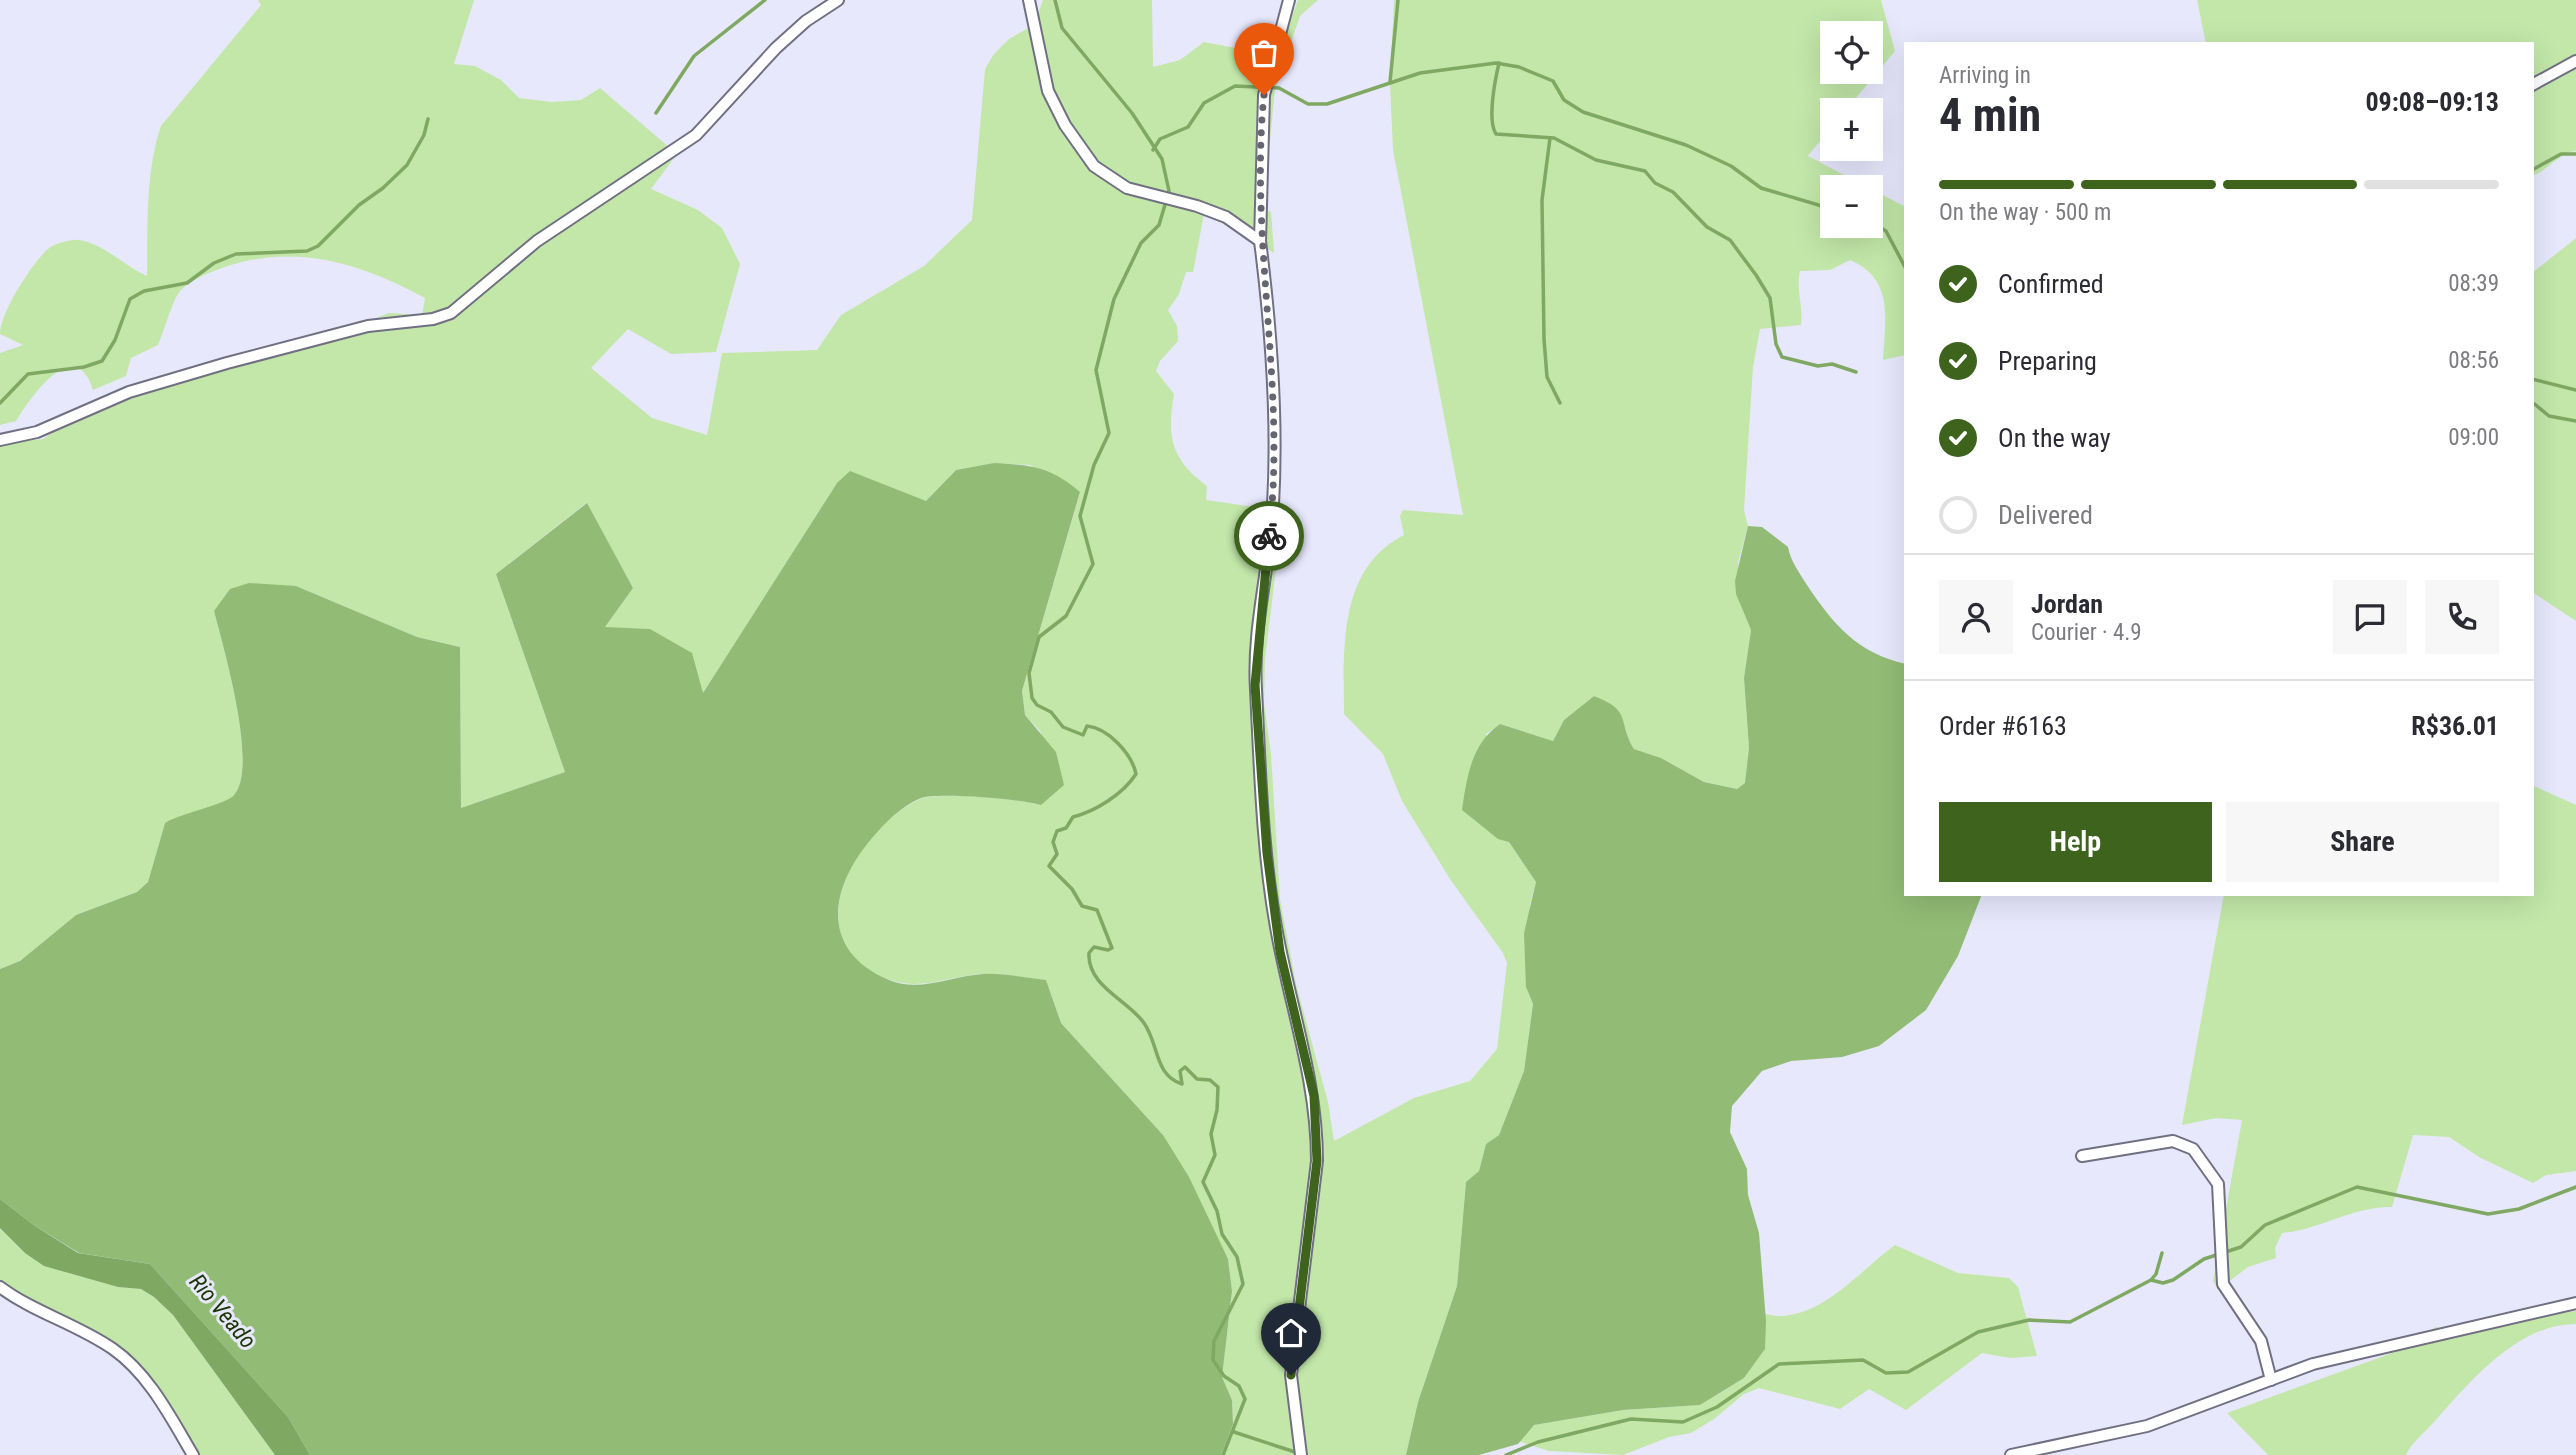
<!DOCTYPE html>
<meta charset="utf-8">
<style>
body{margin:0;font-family:"Roboto Condensed",sans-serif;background:#f7f7f7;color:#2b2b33;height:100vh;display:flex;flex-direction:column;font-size:26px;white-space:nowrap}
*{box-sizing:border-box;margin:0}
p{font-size:23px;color:#7c7c81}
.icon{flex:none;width:38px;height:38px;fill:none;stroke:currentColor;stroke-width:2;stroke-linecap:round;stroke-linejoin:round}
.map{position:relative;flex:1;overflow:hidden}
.side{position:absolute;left:1904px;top:42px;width:630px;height:854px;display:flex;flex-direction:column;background:#fff;border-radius:0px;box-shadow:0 7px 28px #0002}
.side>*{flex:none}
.controls{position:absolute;left:1820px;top:21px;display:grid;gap:14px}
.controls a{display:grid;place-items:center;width:63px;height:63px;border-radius:0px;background:#fff;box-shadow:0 7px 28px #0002;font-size:35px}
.pin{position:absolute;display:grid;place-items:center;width:60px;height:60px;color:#fff;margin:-72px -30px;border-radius:50% 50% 50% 0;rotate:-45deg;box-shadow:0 0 7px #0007}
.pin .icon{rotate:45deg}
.courier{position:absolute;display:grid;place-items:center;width:70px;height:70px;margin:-35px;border:5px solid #3e631d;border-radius:50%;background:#fff;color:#222;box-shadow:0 2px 9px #0007}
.overview em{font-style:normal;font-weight:700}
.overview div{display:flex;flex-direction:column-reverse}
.overview{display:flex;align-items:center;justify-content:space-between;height:119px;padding:0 35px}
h1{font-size:46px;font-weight:700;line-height:52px}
.bar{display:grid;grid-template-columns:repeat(4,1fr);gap:10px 7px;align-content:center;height:84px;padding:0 35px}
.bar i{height:9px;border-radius:5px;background:#e1e1e2}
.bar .on{background:#3e631d}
.bar p{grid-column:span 4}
.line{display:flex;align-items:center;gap:18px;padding:0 35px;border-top:2px solid #e1e1e2}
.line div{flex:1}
.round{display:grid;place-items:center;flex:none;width:74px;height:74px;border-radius:0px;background:#f7f7f7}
ol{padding:0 35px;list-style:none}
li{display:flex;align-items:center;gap:21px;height:77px}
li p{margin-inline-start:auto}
li .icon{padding:7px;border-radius:50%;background:#3e631d;color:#fff;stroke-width:4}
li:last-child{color:#7c7c81}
li i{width:38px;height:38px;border:4px solid #e1e1e2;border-radius:50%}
.action{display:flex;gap:14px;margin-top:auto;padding:14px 35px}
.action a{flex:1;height:80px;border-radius:0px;background:#3e631d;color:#fff;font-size:28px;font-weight:700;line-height:80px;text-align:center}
.action a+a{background:#f7f7f7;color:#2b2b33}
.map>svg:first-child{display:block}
.green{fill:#c2e7a9;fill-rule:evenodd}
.forest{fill:#92bc75}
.water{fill:#7fa862}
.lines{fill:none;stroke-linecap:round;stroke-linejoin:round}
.stream{stroke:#7fa862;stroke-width:3.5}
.minor-casing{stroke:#717082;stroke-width:14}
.minor{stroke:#fff;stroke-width:10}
.done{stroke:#666672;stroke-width:7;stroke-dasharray:0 12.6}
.route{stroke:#3e631d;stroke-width:9}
.labels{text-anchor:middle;stroke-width:6;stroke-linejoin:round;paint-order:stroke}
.water-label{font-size:23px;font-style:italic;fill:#1c3603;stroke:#e8e8fd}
</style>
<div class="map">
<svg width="2576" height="1455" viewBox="0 0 2576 1455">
<rect width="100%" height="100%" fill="#e8e8fd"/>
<g class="green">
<path d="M258,0H474L454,64L475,66L501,80L519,98L552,102L581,100L600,88L677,154L651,189L698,210L722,228L740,264L716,352L671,354L628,329L591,368L652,418L707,435L722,353L817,350L841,315L924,266L972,220L985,69L994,54L1009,39L1034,25L1043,0H1152L1153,67L1180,60L1204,42L1256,52L1280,49L1298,0H1318L1300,16L1275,89L1263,212L1271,211L1274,253L1251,238L1204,214L1193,272H1186L1179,294L1168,310L1177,326L1178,341L1160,361L1156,371L1174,394C1167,436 1170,459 1207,486L1206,500L1283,511L1265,659L1264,703L1271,754L1280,899L1296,984L1328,1102L1334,1141L1414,1098L1470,1081L1497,1049L1507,963L1503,953L1450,879L1402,801L1383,754L1344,714C1344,651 1337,569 1404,535L1400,516L1403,510L1463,515L1393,150L1390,84L1394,0H1881L1895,51L1846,110H1832V126L1808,156L1867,187H1832V226H1871V189L1906,207V355L1883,360C1885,321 1895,279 1850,260L1830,270L1800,271C1796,291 1803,303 1801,325L1760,329L1753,367L1744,510L1748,526L1738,563L1740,604L1751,630L1744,678L1749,748L1746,783L1737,789L1704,782L1661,758L1634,749C1617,721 1632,711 1594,696L1564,720L1553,741L1500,724L1486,734L1509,842L1536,882L1530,904L1526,987L1533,1004L1524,1071L1499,1135L1486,1144L1479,1171L1466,1182L1457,1286L1418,1402L1406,1455H1221L1233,1424L1232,1400L1222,1377L1232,1291L1228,1259L1163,1135L1061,1023L1046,980C1024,978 1004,973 982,974C951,976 923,990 893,981C790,949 852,830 920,799C937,791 1022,799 1041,805V732L1025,715L1022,691L1080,493L1030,465L995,463L956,470L926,501L837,483L703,693L650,629L604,628L633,588L586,503L496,574L565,772L461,808L460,647L417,637L296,586L214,611C223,647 259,766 234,795C225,806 181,814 165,823L148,882L137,892L76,915L20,961L0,969V443L43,439L76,417L116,400L338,333L389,313L422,315L425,298C357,261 289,241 214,271C203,275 184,284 178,294C171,305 164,331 158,345L131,358L126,376L93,390C75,332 30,398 16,421L0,425V353L23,345L0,334C0,313 32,263 48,249C53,244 72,239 79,240C105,244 124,266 147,276C148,227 145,173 161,126L261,5ZM1832,33H1871V72H1832Z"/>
<path d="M2197,0H2576V151C2558,153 2549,170 2532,176V44H2206Z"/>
<path d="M2576,238V621L2532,592V273Z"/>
<path d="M2532,785L2576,805V1171L2546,1175L2533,1183L2479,1157L2449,1137L2413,1135L2392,1207C2353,1206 2320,1230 2282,1233L2275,1248L2276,1258L2248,1267L2218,1290L2213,1281L2242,1120L2216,1118L2182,1125L2224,894H2532Z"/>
<path d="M0,1228L25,1253L69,1273L118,1287L141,1289L154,1297L173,1315L275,1455H195L148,1381L97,1340L24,1308L0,1288Z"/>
<path d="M1895,1245L1958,1273L2009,1278L2018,1287L2037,1356L2010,1358L1982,1353L1906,1410L1869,1389L1840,1409L1759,1388L1744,1394L1714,1419L1691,1433L1669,1437L1623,1455L1549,1451L1518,1441L1533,1425L1623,1410L1700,1405L1744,1378L1764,1350L1765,1314C1815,1327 1859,1271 1895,1245Z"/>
<path d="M2576,1311V1324C2517,1324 2470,1382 2434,1422C2425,1432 2411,1443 2406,1455H2268L2227,1413L2403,1349L2436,1327L2448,1330Z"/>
</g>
<g class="forest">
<path d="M994,463C1032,465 1051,467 1080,492L1022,691L1025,715L1056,752L1064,785L1041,805C1023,799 938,792 921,798C900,807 887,821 872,838C830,887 818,950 889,980C920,993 951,976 983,974C1005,973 1024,978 1046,980L1061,1023L1163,1135L1189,1177L1228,1259L1232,1291L1222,1377L1232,1400L1233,1424L1221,1455H310L288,1417L150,1264L79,1253L35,1226L0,1199V969L20,961L76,915L137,892L148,882L165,823C179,814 227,804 234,795C259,767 223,646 214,611L230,589L249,583L296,586L417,637L460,647L461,808L565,772L496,574L587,503L633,588L605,627L650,629L692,653L703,693L837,483L850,471L926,501L956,470Z"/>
<path d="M1748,526L1762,527L1788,547C1791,562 1799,572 1807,585C1833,624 1857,653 1906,664V894H1982L1958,956L1926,1010L1879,1046L1842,1057L1791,1061L1762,1071L1732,1106L1730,1132L1747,1169L1748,1195L1759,1233L1766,1321L1765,1349L1744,1378L1700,1405L1623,1410L1534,1425L1518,1444L1479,1455H1406L1418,1402L1457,1286L1466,1182L1479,1171L1486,1144L1499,1135L1524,1071L1533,1004L1526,987L1524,933L1536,882L1509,842L1498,839L1462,810C1467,777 1471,744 1500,724L1553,741L1564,720L1594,696C1633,711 1617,721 1634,749L1661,758L1704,782L1737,789L1745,783L1749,748L1744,678L1751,630L1736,594L1735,581Z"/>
</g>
<path class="water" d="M0,1199L35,1226L78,1253L150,1264L288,1417L310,1455H275L173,1315L154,1297L141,1289L118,1287L44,1266L25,1253L0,1228Z"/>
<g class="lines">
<g class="stream">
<path d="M1055,0L1062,28L1132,113L1162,159L1169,191L1159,225L1141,243L1114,299L1096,370L1109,433L1094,465L1080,516L1093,564L1066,616L1039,637L1029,673L1032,698L1037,705L1051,712L1063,727L1083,735L1087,726C1108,728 1132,754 1136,774C1123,794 1096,811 1073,817L1066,828L1057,831L1053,842L1057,854L1049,866L1072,889L1082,906L1097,910L1112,948L1108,950L1094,947L1089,953C1087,986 1128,1000 1144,1023C1159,1044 1154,1075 1182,1084L1180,1071L1185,1067L1197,1079L1210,1080L1218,1087L1217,1110L1211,1134L1215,1155L1203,1182L1217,1211L1222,1234L1237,1257L1243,1284L1214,1341L1213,1360L1224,1376L1239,1386L1245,1399L1223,1455"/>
<path d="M1499,63C1495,80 1487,121 1496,134L1554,138L1596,160L1645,171L1655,183L1673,192L1707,227L1730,240L1756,275L1770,298L1776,344L1782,357L1818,366L1832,364L1856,372"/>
<path d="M1390,82L1398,0"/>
<path d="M656,113L694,56L765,0"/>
<path d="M1550,138L1542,200L1544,339L1547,377L1560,403"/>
<path d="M1153,150L1160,139L1188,127L1204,103L1235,86L1279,88L1308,104H1327L1420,73L1496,63L1519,67L1553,81L1564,100L1583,112L1686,145L1731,166L1761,188L1832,209"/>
<path d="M2532,170L2561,154H2576"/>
<path d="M1871,222L1886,231L1906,269"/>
<path d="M2532,379L2576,390"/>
<path d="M2532,402L2549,416L2576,421"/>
<path d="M0,403L28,374L84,367L102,361L115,340L130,299L144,291L187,283L214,263L236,254L307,251L318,246L359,205L383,188L407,165L424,135L428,119"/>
<path d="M2151,1280L2163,1283L2173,1280L2204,1259L2241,1247L2265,1225L2357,1187L2488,1214L2519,1209L2576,1187"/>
<path d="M1234,1432L1298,1453"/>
<path d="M1506,1455L1538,1442L1631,1419L1683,1422L1717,1407L1779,1364L1863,1360L1886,1373L1908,1372L1978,1332L2029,1320L2070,1322L2151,1280L2156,1274L2162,1253"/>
</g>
<g class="minor-casing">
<g id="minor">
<path d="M1029,0L1048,91L1065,125L1094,166L1127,188L1197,206L1226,217L1260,241C1271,327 1278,418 1273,505C1270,567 1252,628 1256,690C1260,768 1262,850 1276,927C1290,1007 1317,1079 1317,1161L1291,1375L1301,1455"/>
<path d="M2532,85L2576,61"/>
<path d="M1260,241L1264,95L1289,0"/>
<path d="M0,440L37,432L129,392L227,363L368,326L433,319L451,313L537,241L696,135L776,48L806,21L838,0"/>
<path d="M2082,1156L2173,1141L2193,1149L2218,1184L2223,1284L2261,1341L2271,1380"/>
<path d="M0,1287C35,1313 77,1324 113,1349C149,1374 171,1418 193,1455"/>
<path d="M2011,1455L2147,1426L2313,1364L2576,1303"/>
</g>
</g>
<use href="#minor" class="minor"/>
</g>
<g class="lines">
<path class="done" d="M1264,95C1249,242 1287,389 1269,536"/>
<path class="route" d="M1269,536L1255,685L1267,853L1280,952L1314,1096L1317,1161L1291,1375"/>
</g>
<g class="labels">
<g class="water-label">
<text transform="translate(223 1311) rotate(50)" y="8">Rio Veado</text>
</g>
</g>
</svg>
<div class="controls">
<a><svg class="icon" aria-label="locate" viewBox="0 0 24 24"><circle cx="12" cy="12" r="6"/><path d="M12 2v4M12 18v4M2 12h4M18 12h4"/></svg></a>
<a>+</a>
<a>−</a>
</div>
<div class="pin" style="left:1264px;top:95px;background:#ea580c"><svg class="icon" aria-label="bag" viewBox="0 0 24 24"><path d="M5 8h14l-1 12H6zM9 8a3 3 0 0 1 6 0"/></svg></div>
<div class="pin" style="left:1291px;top:1375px;background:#1f2937"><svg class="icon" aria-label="home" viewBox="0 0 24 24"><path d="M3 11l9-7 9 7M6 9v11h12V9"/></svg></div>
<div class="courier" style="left:1269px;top:536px"><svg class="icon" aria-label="bike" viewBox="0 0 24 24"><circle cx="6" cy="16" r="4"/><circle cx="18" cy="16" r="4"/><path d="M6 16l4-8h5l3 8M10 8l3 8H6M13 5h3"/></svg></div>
<section class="side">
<div class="overview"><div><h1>4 min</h1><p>Arriving in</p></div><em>09:08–09:13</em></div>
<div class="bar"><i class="on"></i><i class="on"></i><i class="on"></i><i></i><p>On the way · 500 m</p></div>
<ol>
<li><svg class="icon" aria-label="check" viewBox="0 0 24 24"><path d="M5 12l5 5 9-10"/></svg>Confirmed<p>08:39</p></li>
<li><svg class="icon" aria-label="check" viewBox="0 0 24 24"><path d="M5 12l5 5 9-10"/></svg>Preparing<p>08:56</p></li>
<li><svg class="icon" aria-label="check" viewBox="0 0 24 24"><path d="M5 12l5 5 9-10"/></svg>On the way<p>09:00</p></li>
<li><i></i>Delivered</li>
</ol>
<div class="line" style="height:126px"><a class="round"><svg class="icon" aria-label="person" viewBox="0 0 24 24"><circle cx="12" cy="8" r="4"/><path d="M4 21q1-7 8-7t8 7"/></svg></a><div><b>Jordan</b><p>Courier · 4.9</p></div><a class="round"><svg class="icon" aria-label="chat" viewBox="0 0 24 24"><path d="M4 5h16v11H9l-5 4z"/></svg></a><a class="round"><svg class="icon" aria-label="phone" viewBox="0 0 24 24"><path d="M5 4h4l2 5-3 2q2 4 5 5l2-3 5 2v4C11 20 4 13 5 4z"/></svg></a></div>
<div class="line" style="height:91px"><div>Order #6163</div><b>R$36.01</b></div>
<div class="action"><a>Help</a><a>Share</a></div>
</section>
</div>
